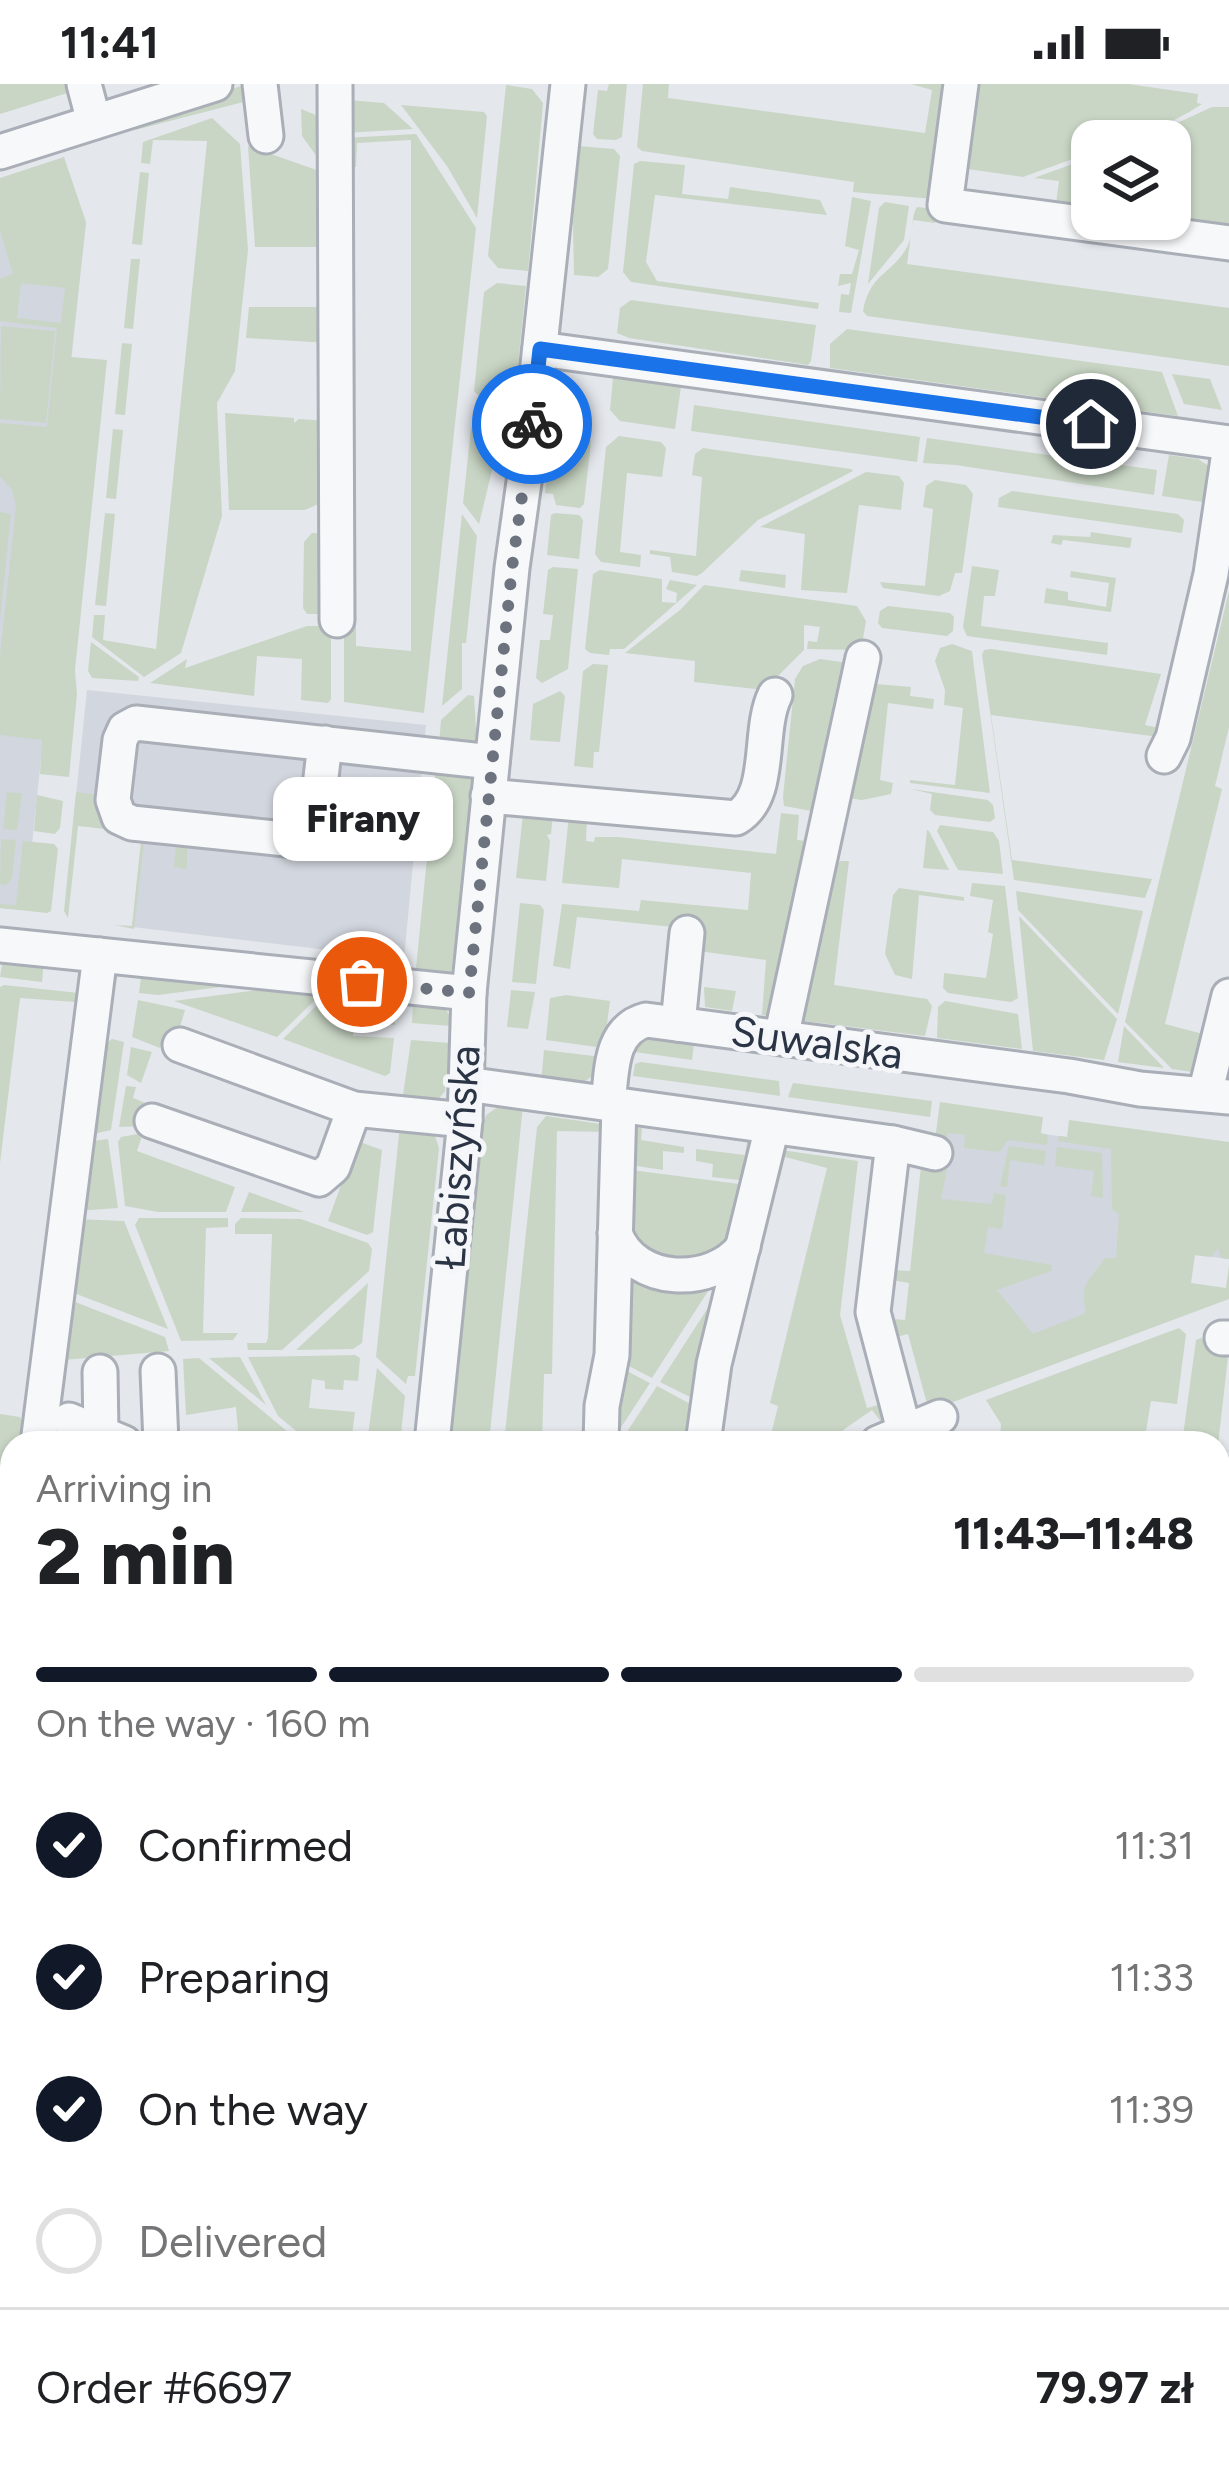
<!DOCTYPE html>
<meta charset="utf-8">
<style>
body{margin:0;font-family:Figtree,sans-serif;background:#f6f6f6;color:#202124;height:100vh;display:flex;flex-direction:column;font-size:45px;white-space:nowrap}
*{box-sizing:border-box;margin:0}
p{font-size:39px;color:#757577}
.icon{flex:none;width:66px;height:66px;fill:none;stroke:currentColor;stroke-width:2;stroke-linecap:round;stroke-linejoin:round}
.map{position:relative;flex:1;overflow:hidden}
.side{position:absolute;left:0px;top:1347px;width:1230px;height:1059px;display:flex;flex-direction:column;background:#fff;border-radius:36px 36px 0 0;box-shadow:0 3px 9px #0004}
.side>*{flex:none}
.tools{position:absolute;left:1071px;top:36px;display:grid;gap:24px}
.tools a{display:grid;place-items:center;width:120px;height:120px;border-radius:24px;background:#fff;box-shadow:0 3px 9px #0004;font-size:60px}
.pin{position:absolute;display:grid;place-items:center;width:102px;height:102px;color:#fff;margin:-51px;border:6px solid #fff;border-radius:50%;box-shadow:0 3px 12px #0007}
.courier{position:absolute;display:grid;place-items:center;width:120px;height:120px;margin:-60px;border:9px solid #1a73e8;border-radius:50%;background:#fff;color:#222;box-shadow:0 3px 15px #0007}
.bubble{position:absolute;height:84px;border-radius:24px;background:#fff;box-shadow:0 3px 9px #0004;font-size:39px;font-weight:800;line-height:84px;text-align:center}
.summary em{font-style:normal;font-weight:800}
.summary div{display:flex;flex-direction:column-reverse}
.summary{display:flex;align-items:center;justify-content:space-between;height:204px;padding:0 36px}
h1{font-size:78px;font-weight:800;line-height:90px}
.bar{display:grid;grid-template-columns:repeat(4,1fr);gap:18px 12px;align-content:center;height:144px;padding:0 36px}
.bar i{height:15px;border-radius:9px;background:#e0e0e0}
.bar .active{background:#111827}
.bar p{grid-column:span 4}
.line{display:flex;align-items:center;gap:30px;padding:0 36px;border-top:3px solid #e0e0e0}
.line div{flex:1}
ol{padding:0 36px;list-style:none}
li{display:flex;align-items:center;gap:36px;height:132px}
li p{margin-inline-start:auto}
li .icon{padding:12px;border-radius:50%;background:#111827;color:#fff;stroke-width:4}
li:last-child{color:#757577}
li i{width:66px;height:66px;border:6px solid #e0e0e0;border-radius:50%}
.status{display:flex;justify-content:space-between;align-items:center;height:84px;padding:0 60px;background:#fff;direction:ltr}
.status svg{height:33px;fill:currentColor}
.map>svg:first-child{display:block}
.built{fill:#d2d6de}
.green{fill:#c9d6c5;fill-rule:evenodd}
.lines{fill:none;stroke-linecap:round;stroke-linejoin:round}
.minor-casing{stroke:#a9aeb7;stroke-width:39}
.major-casing{stroke:#a3abb8;stroke-width:48}
.minor{stroke:#f7f8fa;stroke-width:33}
.major{stroke:#fff;stroke-width:42}
.done{stroke:#6c737f;stroke-width:12;stroke-dasharray:0 21.6}
.route{stroke:#1a73e8;stroke-width:15}
.labels{text-anchor:middle;stroke-width:10;stroke-linejoin:round;paint-order:stroke}
.street-label{font-size:42px;fill:#2b3445;stroke:#f4f6f9}
</style>
<div class="status"><b>11:41</b><svg viewBox="0 0 49 12"><path d="M0 12V9h3v3zM5 12V6h3v6zM10 12V3h3v9zM15 12V0h3v12zM26 1h20v11H26zM47 4h2v5h-2z"/></svg></div>
<div class="map">
<svg width="1229" height="2404" viewBox="0 0 1229 2404">
<rect width="100%" height="100%" fill="#e4e7ec"/>
<g class="built">
<path d="M0,125L86,138L31,654L43,656L25,826L0,824Z"/>
<path d="M87,606L426,641L404,875L132,843L142,749L73,741Z"/>
<path d="M939,1036L1229,1075V1175L1194,1171L1188,1220L944,1311L918,1226Z"/>
<path d="M1218,1606L1229,1607V1740L1218,1738Z"/>
</g>
<g class="green">
<path d="M0,0H76L77,6L0,30Z"/>
<path d="M609,0H627L622,53L616,56L597,55L593,50L598,6L607,7Z"/>
<path d="M643,0H669L668,14L925,49L932,6L911,0H952L934,115L853,108L854,98L642,67L637,63Z"/>
<path d="M967,0H1128L1198,10L1197,19L1202,20C1168,42 1133,57 1092,57V68L1023,93L961,84Z"/>
<path d="M506,1L532,5L543,19L528,187L498,184L488,172Z"/>
<path d="M241,2L255,15L135,46L152,30Z"/>
<path d="M348,16L384,19L413,45L344,49Z"/>
<path d="M401,21L484,28L487,32L477,134L447,82Z"/>
<path d="M1212,23H1229V143L1170,135V57H1138Z"/>
<path d="M301,25L328,36L323,81L302,52Z"/>
<path d="M212,34L240,60L248,166L235,287L217,319L222,432L181,569L144,593L92,553L94,531H105L103,556L156,565L207,57L153,56L150,80L141,79L143,58Z"/>
<path d="M416,50L476,144L424,629L344,618V537H356V562L411,567V56L357,59L356,83H344V54Z"/>
<path d="M248,62L328,90V163H255Z"/>
<path d="M579,62L614,65L620,72L608,185L598,193L574,191L573,138Z"/>
<path d="M64,73L86,138L71,273L107,276L75,586L77,610L69,693L40,690L42,656L0,651V571L16,422L12,406L0,392V339L47,343L57,244L0,237V195L13,190L0,147V94ZM21,199L65,204L61,239L17,234Z"/>
<path d="M1092,73V125L1056,120L1059,97L1034,94Z"/>
<path d="M640,77L685,81L682,110L728,115L730,103L820,116L827,131L655,111L646,178L657,197L819,219L818,225L631,198L623,188L634,80Z"/>
<path d="M140,88L149,89L142,161L132,160Z"/>
<path d="M852,113L871,117L851,229L839,228L841,210L849,211L851,199L838,202L840,190H852L859,166L845,162Z"/>
<path d="M885,118L909,122L904,156L868,200L879,124Z"/>
<path d="M917,123L935,125V139L913,136L907,180L1229,224V282L867,232L863,227C870,188 894,190 908,161C914,149 910,134 917,123Z"/>
<path d="M131,175H140L133,245L124,244Z"/>
<path d="M497,199L526,202L514,322L487,320L474,307L484,208Z"/>
<path d="M631,216L816,241L811,277L808,281L629,254L617,249L620,224Z"/>
<path d="M249,223H329V259L246,254Z"/>
<path d="M1,242L55,247L46,339L0,335Z"/>
<path d="M847,245L1162,288L1178,332L830,284V260Z"/>
<path d="M122,259L132,260L125,331L115,330Z"/>
<path d="M1172,290L1210,295L1222,326L1184,320Z"/>
<path d="M613,294L681,303L675,345L620,337L610,326Z"/>
<path d="M694,321L920,353L917,378L691,347Z"/>
<path d="M225,329L294,334V339L299,335L329,337L330,415L305,426H229Z"/>
<path d="M483,335L504,337L479,440L463,419L471,344Z"/>
<path d="M552,343L584,347L591,358L584,420L580,424L556,421L553,410L545,409Z"/>
<path d="M113,345L123,346L116,415L106,414Z"/>
<path d="M619,352L661,358L666,364L662,393L627,389L620,468L641,471L640,483L601,478L595,470L606,363Z"/>
<path d="M927,354L1157,386L1154,411L956,381L923,379Z"/>
<path d="M703,364L851,385L853,387L758,436L702,489L697,492L672,488L670,473L650,470V466L696,472L702,393L692,391L695,370Z"/>
<path d="M1169,371L1198,375L1210,383L1209,419L1162,412Z"/>
<path d="M866,388L899,392L904,399L901,426L859,421L847,509L801,506L805,450L760,443Z"/>
<path d="M935,396L966,401L973,410L962,489H955L950,507L939,512L883,504L880,498L925,502L933,425L923,423L926,402Z"/>
<path d="M1012,407L1178,430L1184,436L1182,449L998,423L999,414Z"/>
<path d="M0,428L11,430L0,535Z"/>
<path d="M105,429L115,430L106,522L95,521Z"/>
<path d="M555,429L579,431L583,436L579,475L547,471L551,431Z"/>
<path d="M462,430L477,452L466,559H462V605L442,622Z"/>
<path d="M1091,448L1132,454L1130,464L1063,456L1061,461L1051,459L1053,451L1090,453Z"/>
<path d="M312,449L324,450L322,530H307L303,524L304,458Z"/>
<path d="M972,482L999,486L995,512H984L981,542L1108,559L1107,571L967,552L963,543Z"/>
<path d="M553,483L578,485L568,585L542,599L536,594L540,556H550L553,531L543,530L548,486Z"/>
<path d="M600,486L662,495V518L676,519L677,509L666,505L670,496L697,501L624,565H610L609,571L590,569L585,565L593,490Z"/>
<path d="M741,486L786,491L785,504L739,497Z"/>
<path d="M1071,487L1116,494L1111,528L1044,519L1046,504L1068,508V516L1106,523L1109,499L1070,493Z"/>
<path d="M704,501L857,522L866,537L861,566L807,565L808,557L817,558L820,543L804,541V566L764,606L694,598L695,577L625,569L680,526Z"/>
<path d="M1229,507V643L1215,702L1222,705L1165,940L1207,951L1199,989L1172,985L1125,938Z"/>
<path d="M888,522L950,529L954,533L953,547L947,552L882,544L878,539L880,527Z"/>
<path d="M307,542H331V615L328,619L301,616L302,575L257,572L254,612L150,599L187,575L185,584Z"/>
<path d="M91,558L139,593L138,597L92,594L88,587Z"/>
<path d="M952,560L972,567L990,709L910,699V696L955,701L963,624L944,621L945,606L935,577L940,564Z"/>
<path d="M991,565L1161,590L1145,641L1160,644L1159,653L991,631L1012,776L1152,795L1145,814L1014,796L982,571L984,566Z"/>
<path d="M820,575L856,580L817,728L784,722L783,713L795,595L803,582Z"/>
<path d="M593,580L608,581L599,668H594L593,684L574,682L583,587Z"/>
<path d="M864,599L911,603L910,612L934,615L933,625L888,619L880,696L893,699L891,710L862,716L841,713Z"/>
<path d="M560,607L565,612L560,658L530,656L533,620Z"/>
<path d="M468,611L474,612L477,661L439,660L441,636Z"/>
<path d="M436,684L474,691L476,699L457,880L447,893L415,894Z"/>
<path d="M911,705L988,716L993,721L995,734L990,738L935,731L930,726L932,710Z"/>
<path d="M0,708L22,709L17,746L3,745L7,709Z"/>
<path d="M76,708L99,711L104,721V741L177,750L187,758V785L174,783L176,761L144,758L134,845L115,841L132,842L142,749L78,742L68,834L64,827Z"/>
<path d="M37,711L63,717L60,744L55,750L34,747Z"/>
<path d="M553,729L551,750L547,751L550,757L546,797L516,794L523,730Z"/>
<path d="M781,729L799,731L797,756L816,758L774,933L762,931L766,876L698,867L692,845L577,833L570,885L553,882L562,820L639,827L641,816L748,826L751,789L622,775L619,804L562,799L569,731L587,734L586,757L594,758L595,753H618L776,770Z"/>
<path d="M940,741L993,748L999,757L1003,790L958,786L937,747Z"/>
<path d="M927,746L929,747L949,786L923,784Z"/>
<path d="M1,755L16,756L12,794L6,801L0,800Z"/>
<path d="M23,757L54,760L58,765L51,827L47,829L0,824V820L16,821Z"/>
<path d="M841,777H849L834,901L927,915L932,922L925,952L796,936L834,781Z"/>
<path d="M972,799L1005,802L1018,914L1011,918L948,909L943,904L944,889L986,894L993,850L988,848L993,816L970,812Z"/>
<path d="M899,804L964,813V817L919,811L912,895L895,891L885,870L893,811Z"/>
<path d="M1016,807L1143,827L1118,930L1018,826Z"/>
<path d="M520,819L540,821L544,826L536,900L512,898Z"/>
<path d="M1019,832L1117,935L1104,976L1033,967Z"/>
<path d="M3,875L44,876L42,898L0,893Z"/>
<path d="M142,885L259,898L158,911L139,909Z"/>
<path d="M4,901L88,910L78,964L70,963L75,918L20,914L0,1079V903Z"/>
<path d="M704,903L736,907L732,927L705,923Z"/>
<path d="M257,906L318,913L277,953L174,917Z"/>
<path d="M511,906L535,908L528,945L507,943Z"/>
<path d="M566,911L610,917L604,964L546,956L550,914Z"/>
<path d="M325,913L394,920L395,941L355,937L353,952L394,954L390,989L385,992L283,955Z"/>
<path d="M413,914C433,917 450,918 451,942L412,939Z"/>
<path d="M138,916L185,926L175,960L163,956L160,964L132,953Z"/>
<path d="M945,917L1018,930L1022,965L937,954L938,923Z"/>
<path d="M1124,942L1164,984L1118,978Z"/>
<path d="M643,952L690,954L694,959L692,976L628,967Z"/>
<path d="M112,955L124,958L111,1046L85,1052L95,969Z"/>
<path d="M411,956L450,959L445,1007L437,1017L402,1018Z"/>
<path d="M131,963L152,968L141,999L127,991Z"/>
<path d="M544,966L602,973C593,1006 570,1001 541,999Z"/>
<path d="M641,978L779,997L780,1012L633,992L635,980Z"/>
<path d="M793,999L932,1017L930,1033L788,1013Z"/>
<path d="M126,1002L136,1003L133,1014L153,1022L146,1042L119,1043Z"/>
<path d="M940,1018L1043,1033L1041,1049L1048,1051L1047,1061L1008,1056L999,1068L964,1064L965,1051L948,1049L946,1057L935,1056Z"/>
<path d="M501,1021H523L489,1359H448L481,1052L486,1031Z"/>
<path d="M546,1032L608,1041L611,1048L557,1047L552,1290H544L542,1359H504L537,1043Z"/>
<path d="M1069,1036L1229,1058V1175L1221,1174L1218,1164L1212,1173L1195,1171L1191,1199L1226,1204L1229,1181V1215L929,1327L908,1250L888,1255L882,1234L905,1236L909,1199L887,1195L889,1186L910,1187L921,1082L904,1079V1074L948,1080L941,1115L992,1120L994,1109L1006,1111L1002,1145L988,1143L984,1169L1052,1181L1051,1187L997,1206L1033,1250L1086,1229C1079,1196 1090,1198 1105,1174H1116L1119,1130L1112,1125L1111,1065L1058,1057L1059,1052L1067,1053Z"/>
<path d="M400,1041L434,1049L439,1064L415,1292H408L406,1300L376,1273Z"/>
<path d="M630,1043L642,1044L641,1056L684,1063V1069L663,1067V1086L624,1080Z"/>
<path d="M143,1049L137,1067L235,1103L226,1128H158L125,1122L118,1058L121,1053Z"/>
<path d="M748,1052L758,1054L748,1097L712,1093L713,1080L696,1077V1065L745,1071Z"/>
<path d="M108,1055L118,1124L76,1127L84,1058Z"/>
<path d="M360,1058L382,1066L373,1148L367,1151L328,1137L356,1060Z"/>
<path d="M1009,1062L1046,1067L1044,1081L1010,1076L1007,1103L1000,1102Z"/>
<path d="M1057,1063L1102,1069L1103,1114L1091,1112L1094,1087L1055,1082Z"/>
<path d="M781,1066L858,1077L840,1231L867,1324L886,1319V1344L872,1326L843,1346L853,1359H769L778,1322L770,1319L827,1084L785,1073L777,1105L773,1104Z"/>
<path d="M624,1085L747,1101L722,1170L666,1182L622,1145Z"/>
<path d="M249,1108L304,1128H241Z"/>
<path d="M139,1134H228V1143L206,1144L203,1249H238L233,1256L181,1257L135,1141Z"/>
<path d="M241,1134L301,1135L368,1159L372,1165L369,1187L282,1266H248L247,1259H266L268,1254L272,1150H235V1140Z"/>
<path d="M75,1135L124,1137L168,1245L66,1206Z"/>
<path d="M629,1188L712,1201L652,1294L617,1276Z"/>
<path d="M368,1199L362,1259L353,1265L296,1266Z"/>
<path d="M715,1213L698,1317L660,1298Z"/>
<path d="M65,1214L165,1253L169,1267L64,1276Z"/>
<path d="M1179,1244L1186,1250L1177,1320L1151,1317L1144,1359H1000L1001,1340L986,1316Z"/>
<path d="M1201,1254L1216,1256L1229,1264L1218,1361L1223,1362L1218,1367V1359H1182L1196,1256Z"/>
<path d="M355,1271L360,1274L358,1297L344,1296L343,1306L325,1305V1297L312,1295L309,1324L355,1328L351,1359H311L278,1332L248,1273Z"/>
<path d="M240,1273L266,1321L209,1274Z"/>
<path d="M198,1274H199L301,1359H224L239,1357L236,1323L186,1331L183,1275Z"/>
<path d="M377,1284L405,1312L400,1359H367Z"/>
<path d="M623,1285L650,1299L616,1351L608,1331Z"/>
<path d="M657,1302L698,1324L692,1359H634L623,1354Z"/>
<path d="M0,1330L20,1333L23,1340L16,1359H12L0,1396Z"/>
<path d="M0,1448H12L8,1497L5,1498V1569H12V1598L0,1596Z"/>
<path d="M0,1814H12V1889L0,1885Z"/>
<path d="M1218,1986L1229,1987V2404H817L824,2401L822,2394H1218Z"/>
<path d="M12,2101V2163L0,2168V2106Z"/>
<path d="M12,2174V2305L0,2310V2178Z"/>
<path d="M179,2394H276L274,2404H183Z"/>
<path d="M390,2394H477L453,2404H394Z"/>
<path d="M660,2394H811L815,2404H637Z"/>
</g>
<g class="lines">
<g class="minor-casing">
<g id="minor">
<path d="M84,0L94,38"/>
<path d="M260,0L266,52"/>
<path d="M335,0L337,536"/>
<path d="M961,0L945,121L1229,159"/>
<path d="M0,68L215,0"/>
<path d="M540,265L1229,359"/>
<path d="M325,659L315,745L304,757L132,739L119,733L113,716L120,656L125,645L136,639L492,678"/>
<path d="M1164,672L1173,654L1211,490L1229,368"/>
<path d="M488,712L736,734C774,712 757,647 775,611"/>
<path d="M0,861L469,909"/>
<path d="M678,940L687,849"/>
<path d="M781,954L863,574"/>
<path d="M180,961L354,1025L465,1036"/>
<path d="M466,1000L893,1059L873,1228L904,1346"/>
<path d="M1205,1010L1229,912"/>
<path d="M608,1020C612,989 609,946 646,936L1069,992L1140,1005L1229,1013"/>
<path d="M152,1037L319,1095L333,1083L354,1025"/>
<path d="M893,1059L935,1069"/>
<path d="M615,1149C634,1202 713,1203 743,1163"/>
<path d="M1222,1254H1229"/>
<path d="M158,1287L161,1359"/>
<path d="M100,1288L101,1349"/>
<path d="M69,1336L124,1359"/>
<path d="M38,1359L100,871"/>
<path d="M432,1359L465,1036L469,909L512,484L530,355L568,0"/>
<path d="M601,1359L602,1322L612,1271L619,1021"/>
<path d="M703,1359L714,1280L772,1043"/>
<path d="M878,1359L940,1333"/>
<path d="M1218,1440L1229,1441"/>
<path d="M1218,1592L1229,1593"/>
<path d="M1218,1645L1229,1647"/>
<path d="M0,2048L12,2044"/>
<path d="M1218,2353L1229,2340"/>
<path d="M367,2394L381,2404"/>
<path d="M558,2404L576,2394"/>
<path d="M1121,2404L1144,2394"/>
</g>
</g>
<g class="major-casing">
<g id="major">
<path d="M0,1661L12,1663"/>
<path d="M0,1747L12,1748"/>
<path d="M1218,1843L1229,1844"/>
<path d="M1218,1892L1229,1893"/>
</g>
</g>
<use href="#minor" class="minor"/>
<use href="#major" class="major"/>
</g>
<g class="lines">
<path class="done" d="M362,898L469,909L512,484L532,340"/>
<path class="route" d="M532,340L540,265L1091,340"/>
</g>
<g class="labels">
<g class="street-label">
<text transform="translate(817 958) rotate(8)" y="15">Suwalska</text>
<text transform="translate(457 1073) rotate(-86)" y="15">Łabiszyńska</text>
</g>
</g>
</svg>
<div class="tools">
<a><svg class="icon" aria-label="layers" viewBox="0 0 24 24"><path d="M12 4l9 5-9 5-9-5zM3 14l9 5 9-5"/></svg></a>
</div>
<div class="pin" style="left:362px;top:898px;background:#ea580c"><svg class="icon" aria-label="bag" viewBox="0 0 24 24"><path d="M5 8h14l-1 12H6zM9 8a3 3 0 0 1 6 0"/></svg></div>
<div class="pin" style="left:1091px;top:340px;background:#1f2937"><svg class="icon" aria-label="home" viewBox="0 0 24 24"><path d="M3 11l9-7 9 7M6 9v11h12V9"/></svg></div>
<div class="courier" style="left:532px;top:340px"><svg class="icon" aria-label="bike" viewBox="0 0 24 24"><circle cx="6" cy="16" r="4"/><circle cx="18" cy="16" r="4"/><path d="M6 16l4-8h5l3 8M10 8l3 8H6M13 5h3"/></svg></div>
<div class="bubble" style="left:273px;top:693px;width:180px">Firany</div>
<section class="side">
<div class="summary"><div><h1>2 min</h1><p>Arriving in</p></div><em>11:43–11:48</em></div>
<div class="bar"><i class="active"></i><i class="active"></i><i class="active"></i><i></i><p>On the way · 160 m</p></div>
<ol>
<li><svg class="icon" aria-label="check" viewBox="0 0 24 24"><path d="M5 12l5 5 9-10"/></svg>Confirmed<p>11:31</p></li>
<li><svg class="icon" aria-label="check" viewBox="0 0 24 24"><path d="M5 12l5 5 9-10"/></svg>Preparing<p>11:33</p></li>
<li><svg class="icon" aria-label="check" viewBox="0 0 24 24"><path d="M5 12l5 5 9-10"/></svg>On the way<p>11:39</p></li>
<li><i></i>Delivered</li>
</ol>
<div class="line" style="height:156px"><div>Order #6697</div><b>79.97 zł</b></div>
</section>
</div>
